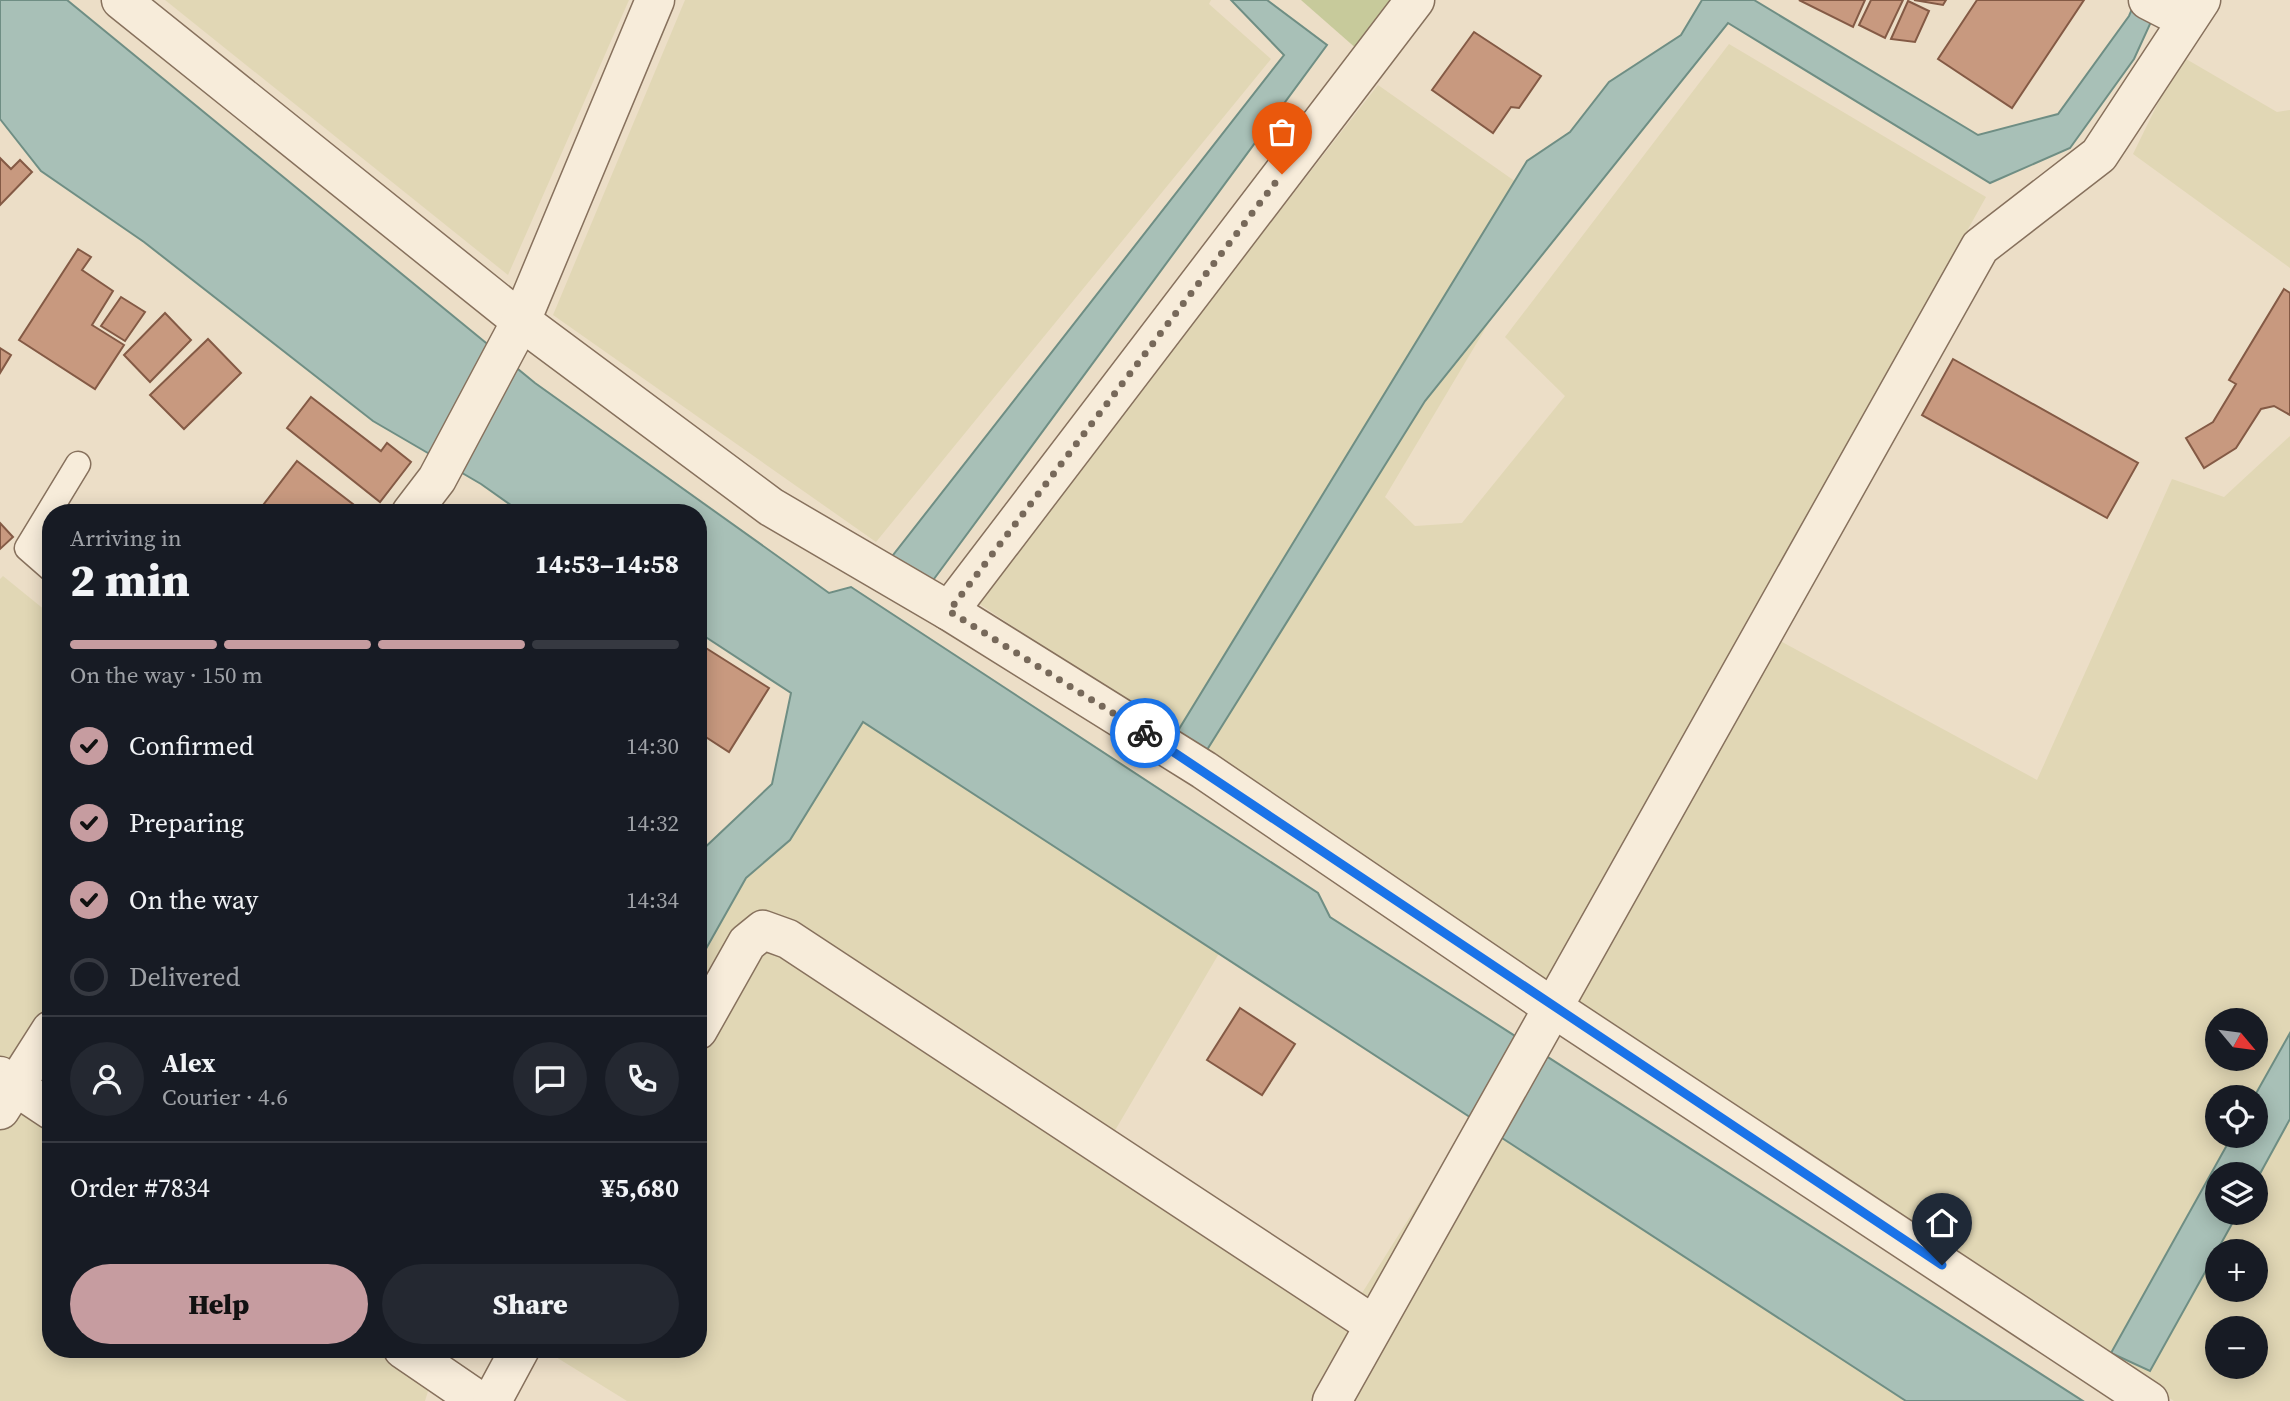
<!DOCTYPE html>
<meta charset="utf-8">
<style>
body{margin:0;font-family:"Source Serif 4",serif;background:#242831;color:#f1f3f6;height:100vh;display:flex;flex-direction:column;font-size:26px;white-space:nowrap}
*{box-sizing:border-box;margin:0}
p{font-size:23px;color:#9ea1a6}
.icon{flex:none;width:38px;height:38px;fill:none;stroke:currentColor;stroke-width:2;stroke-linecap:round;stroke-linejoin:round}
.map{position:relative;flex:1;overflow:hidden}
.drawer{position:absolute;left:42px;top:504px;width:665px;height:854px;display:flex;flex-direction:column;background:#171b24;border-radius:28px;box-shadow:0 4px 18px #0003}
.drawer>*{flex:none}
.needle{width:46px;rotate:119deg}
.buttons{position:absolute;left:2205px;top:1008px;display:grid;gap:14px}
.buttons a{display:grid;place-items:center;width:63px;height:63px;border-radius:50%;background:#171b24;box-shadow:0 4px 18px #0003;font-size:35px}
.pin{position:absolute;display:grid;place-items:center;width:60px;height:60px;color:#fff;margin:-72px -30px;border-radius:50% 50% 50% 0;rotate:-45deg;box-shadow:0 0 7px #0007}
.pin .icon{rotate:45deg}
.courier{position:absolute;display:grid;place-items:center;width:70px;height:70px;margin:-35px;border:5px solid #1a73e8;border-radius:50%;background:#fff;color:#222;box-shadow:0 2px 9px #0007}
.head em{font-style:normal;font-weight:800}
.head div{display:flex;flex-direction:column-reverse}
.head{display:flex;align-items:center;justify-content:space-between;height:119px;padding:0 28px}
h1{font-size:46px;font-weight:800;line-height:52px}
.bar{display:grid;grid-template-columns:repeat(4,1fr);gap:10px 7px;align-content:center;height:84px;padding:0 28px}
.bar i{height:9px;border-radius:5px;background:#363941}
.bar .on{background:#c69ca0}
.bar p{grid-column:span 4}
.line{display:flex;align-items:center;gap:18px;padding:0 28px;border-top:2px solid #363941}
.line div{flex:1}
.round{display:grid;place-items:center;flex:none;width:74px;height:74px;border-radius:37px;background:#242831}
ol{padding:0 28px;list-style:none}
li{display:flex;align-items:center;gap:21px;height:77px}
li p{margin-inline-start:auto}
li .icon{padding:7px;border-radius:50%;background:#c69ca0;color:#111;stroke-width:4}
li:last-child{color:#9ea1a6}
li i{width:38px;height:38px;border:4px solid #363941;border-radius:50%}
.primary-button{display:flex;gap:14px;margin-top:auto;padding:14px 28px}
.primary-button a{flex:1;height:80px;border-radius:42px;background:#c69ca0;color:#111;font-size:28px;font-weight:800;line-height:80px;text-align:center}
.primary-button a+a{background:#242831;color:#f1f3f6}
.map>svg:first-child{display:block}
.farmland{fill:#e1d7b5;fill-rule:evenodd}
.green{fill:#c7ca9b}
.water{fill:#a8c0b7;stroke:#6f8e84;stroke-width:2}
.building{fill:#c8997f;stroke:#845a45;stroke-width:2}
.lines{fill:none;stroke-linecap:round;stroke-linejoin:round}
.lane-casing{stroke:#87715d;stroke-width:27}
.street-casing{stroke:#87715d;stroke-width:41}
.lane{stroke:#f7ecda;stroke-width:24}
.street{stroke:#f7ecda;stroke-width:38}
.done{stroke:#77695a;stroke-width:7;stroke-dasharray:0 12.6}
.route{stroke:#1a73e8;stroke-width:9}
</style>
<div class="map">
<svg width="2290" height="1401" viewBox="0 0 2290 1401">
<rect width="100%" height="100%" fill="#ecdec7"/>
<g class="farmland">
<path d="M165,0H629L508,275Z"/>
<path d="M685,0H1211L1209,4L1271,59L876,542L553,315Z"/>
<path d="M1729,44L1986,197L1546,982L975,601L1378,85L1556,210L1385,497L1415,526L1462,523L1565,396L1505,337Z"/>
<path d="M2181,56L2277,112L2290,110V268L2133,154Z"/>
<path d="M2290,436V1401H2174L1575,1005L1775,638L2037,780L2172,479L2224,497ZM2217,1020H2256V1059H2217ZM2217,1097H2256V1136H2217ZM2217,1174H2256V1213H2217ZM2217,1251H2256V1290H2217ZM2217,1328H2256V1367H2217Z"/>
<path d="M3,576L51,615V1349H441L425,1401H0V579Z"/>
<path d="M853,676L1231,933L1110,1139L1352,1309L1482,1102L1950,1401H627L543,1349H698V918Z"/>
</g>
<path class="green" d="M1301,0H1397L1358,50Z"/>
<g class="water">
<path d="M0,0H67L535,383L829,593L851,587L1318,893L1330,917L2083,1401H1906L863,722L790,840L746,878L698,963V854L772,784L791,693L698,632V513H522L481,484L373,421L144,242L41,171L0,119Z"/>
<path d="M1231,0H1267L1327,45L931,583L890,559L1284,55Z"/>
<path d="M1702,0H1754L1978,135L2058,114L2129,16L2136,0H2161L2134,59L2070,148L1990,183L1728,23L1425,401L1205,753L1176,734L1527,161L1570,132L1609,82L1681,35Z"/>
<path d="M2290,1033V1119L2256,1181V1174H2217V1213H2238L2150,1371L2111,1353L2232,1136H2256L2254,1097Z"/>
</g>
<g class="building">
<path d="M1799,0H1865L1853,27Z"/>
<path d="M1871,0H1903L1885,38L1859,25Z"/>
<path d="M1914,0H1946L1943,5Z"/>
<path d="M1977,0H2084L2012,108L1938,59Z"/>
<path d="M1908,1L1929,11L1915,42L1891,39Z"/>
<path d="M1474,32L1541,76L1519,108L1511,107L1493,133L1432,90Z"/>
<path d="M0,158L11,169L20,160L32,172L0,205Z"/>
<path d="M78,249L91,257L82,270L113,291L92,325L124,345L95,389L19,340Z"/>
<path d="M2284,289L2290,293V415L2274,406L2261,409L2236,448L2204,468L2186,438L2213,422L2236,384L2229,380Z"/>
<path d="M121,297L145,312L125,341L101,326Z"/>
<path d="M165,313L191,340L150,382L124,355Z"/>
<path d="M208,339L241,373L184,429L150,395Z"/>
<path d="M0,348L11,355L0,373Z"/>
<path d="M1953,359L2138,463L2107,518L1922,415Z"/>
<path d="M311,397L381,451L387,443L411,462L380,502L287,428Z"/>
<path d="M297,461L362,511L361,513H257Z"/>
<path d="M0,523L13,537L0,549Z"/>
<path d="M698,643L769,688L729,752L698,732Z"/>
<path d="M1240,1008L1295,1044L1262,1095L1207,1060Z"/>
</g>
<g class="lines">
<g class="lane-casing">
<path id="lane" d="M51,569L27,548L78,464"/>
</g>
<g class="street-casing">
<g id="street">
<path d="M121,0L521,321L771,507L949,611L1204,770L1552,1007L2149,1401"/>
<path d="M2148,0L2187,20"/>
<path d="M411,513L437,479L521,321L655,0"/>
<path d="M949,611L1415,0"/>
<path d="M698,1030L747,943L763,930L788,939L1374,1325"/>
<path d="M0,1076L51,1110"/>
<path d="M0,1110L51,1030"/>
<path d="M403,1349L479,1401"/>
<path d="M492,1401L520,1349"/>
<path d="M1332,1401L1980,247L2099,155L2201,0"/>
</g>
</g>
<use href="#lane" class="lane"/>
<use href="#street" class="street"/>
</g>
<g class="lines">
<path class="done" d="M1145,733L949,611L1282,174"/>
<path class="route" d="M1145,733L1942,1265"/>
</g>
</svg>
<div class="buttons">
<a><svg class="needle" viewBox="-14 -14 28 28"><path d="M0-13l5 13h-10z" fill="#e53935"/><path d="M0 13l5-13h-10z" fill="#9ea1a6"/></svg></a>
<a><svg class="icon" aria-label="locate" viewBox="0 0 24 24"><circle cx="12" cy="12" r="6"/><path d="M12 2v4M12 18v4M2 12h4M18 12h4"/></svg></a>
<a><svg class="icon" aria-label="layers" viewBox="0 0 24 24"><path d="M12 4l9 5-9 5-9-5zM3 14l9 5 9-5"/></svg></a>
<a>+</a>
<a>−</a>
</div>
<div class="pin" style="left:1282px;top:174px;background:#ea580c"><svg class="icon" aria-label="bag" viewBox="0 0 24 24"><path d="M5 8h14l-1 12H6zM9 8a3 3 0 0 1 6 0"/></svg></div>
<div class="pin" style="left:1942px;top:1265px;background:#1f2937"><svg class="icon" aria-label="home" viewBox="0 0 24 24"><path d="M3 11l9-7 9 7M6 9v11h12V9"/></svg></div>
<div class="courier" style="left:1145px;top:733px"><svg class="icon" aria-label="bike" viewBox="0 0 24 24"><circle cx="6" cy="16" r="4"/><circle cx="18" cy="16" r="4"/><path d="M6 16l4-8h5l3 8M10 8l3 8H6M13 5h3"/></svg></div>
<section class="drawer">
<div class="head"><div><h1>2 min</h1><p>Arriving in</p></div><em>14:53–14:58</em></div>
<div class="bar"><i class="on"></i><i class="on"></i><i class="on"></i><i></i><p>On the way · 150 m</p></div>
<ol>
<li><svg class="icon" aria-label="check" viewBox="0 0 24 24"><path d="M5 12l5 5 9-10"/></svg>Confirmed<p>14:30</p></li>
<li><svg class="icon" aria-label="check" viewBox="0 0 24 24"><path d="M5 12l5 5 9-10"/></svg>Preparing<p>14:32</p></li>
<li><svg class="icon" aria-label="check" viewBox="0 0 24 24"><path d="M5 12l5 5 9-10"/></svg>On the way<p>14:34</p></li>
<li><i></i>Delivered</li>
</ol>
<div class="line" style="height:126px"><a class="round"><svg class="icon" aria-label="person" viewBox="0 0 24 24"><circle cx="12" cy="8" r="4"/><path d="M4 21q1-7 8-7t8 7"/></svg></a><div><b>Alex</b><p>Courier · 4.6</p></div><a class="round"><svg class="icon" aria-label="chat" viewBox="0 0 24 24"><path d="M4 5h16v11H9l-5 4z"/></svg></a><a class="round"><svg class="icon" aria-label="phone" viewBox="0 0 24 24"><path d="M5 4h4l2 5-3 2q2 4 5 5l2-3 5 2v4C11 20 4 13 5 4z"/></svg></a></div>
<div class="line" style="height:91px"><div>Order #7834</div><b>¥5,680</b></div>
<div class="primary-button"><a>Help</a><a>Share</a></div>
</section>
</div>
